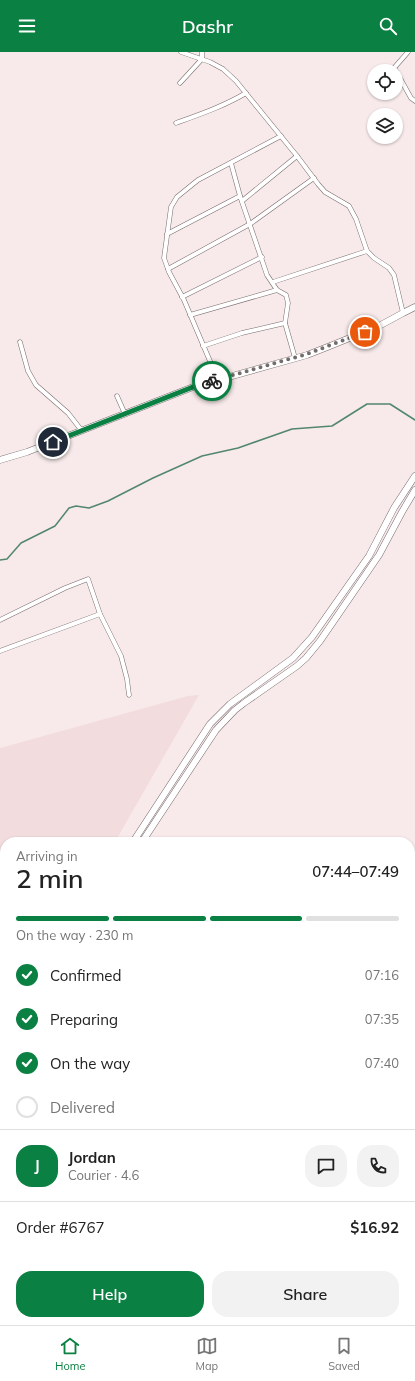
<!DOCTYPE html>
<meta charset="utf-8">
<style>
body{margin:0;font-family:Mulish,sans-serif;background:#f2f2f2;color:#222;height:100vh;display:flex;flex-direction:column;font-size:15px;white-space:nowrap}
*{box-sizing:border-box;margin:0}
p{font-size:13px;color:#767676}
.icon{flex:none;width:22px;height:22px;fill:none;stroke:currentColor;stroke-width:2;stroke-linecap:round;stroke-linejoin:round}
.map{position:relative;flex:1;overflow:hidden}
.drawer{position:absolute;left:0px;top:785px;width:415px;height:488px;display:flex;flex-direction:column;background:#fff;border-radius:16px 16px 0 0;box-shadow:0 1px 3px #0004}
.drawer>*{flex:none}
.buttons{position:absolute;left:367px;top:12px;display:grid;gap:8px}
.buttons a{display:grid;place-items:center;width:36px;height:36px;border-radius:50%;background:#fff;box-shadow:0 1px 3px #0004;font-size:20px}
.pin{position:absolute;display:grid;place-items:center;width:34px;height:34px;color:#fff;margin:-17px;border:2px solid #fff;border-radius:50%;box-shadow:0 1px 4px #0007}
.courier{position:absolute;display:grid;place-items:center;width:40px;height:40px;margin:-20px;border:3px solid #0b8043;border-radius:50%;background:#fff;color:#222;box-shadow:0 1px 5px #0007}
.overview em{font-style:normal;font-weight:600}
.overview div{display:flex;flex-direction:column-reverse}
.overview{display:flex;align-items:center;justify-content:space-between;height:68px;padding:0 16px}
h1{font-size:26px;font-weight:600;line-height:30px}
.bar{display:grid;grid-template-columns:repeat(4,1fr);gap:6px 4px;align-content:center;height:48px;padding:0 16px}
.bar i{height:5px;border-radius:3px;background:#e0e0e0}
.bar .active{background:#0b8043}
.bar p{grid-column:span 4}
.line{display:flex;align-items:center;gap:10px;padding:0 16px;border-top:1px solid #e0e0e0}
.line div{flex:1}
.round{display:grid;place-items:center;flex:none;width:42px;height:42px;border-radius:16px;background:#f2f2f2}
ol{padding:0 16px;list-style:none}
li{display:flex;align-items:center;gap:12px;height:44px}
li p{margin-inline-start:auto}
li .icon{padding:4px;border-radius:50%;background:#0b8043;color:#fff;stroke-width:4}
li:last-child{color:#767676}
li i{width:22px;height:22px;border:2px solid #e0e0e0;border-radius:50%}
.cta{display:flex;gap:8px;margin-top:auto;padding:8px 16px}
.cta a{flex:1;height:46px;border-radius:16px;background:#0b8043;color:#fff;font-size:16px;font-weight:600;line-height:46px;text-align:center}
.cta a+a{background:#f2f2f2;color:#222}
header{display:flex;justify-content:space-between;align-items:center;height:52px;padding:0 16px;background:#0b8043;color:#fff;font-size:18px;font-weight:600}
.tabs{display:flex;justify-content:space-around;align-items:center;height:56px;border-top:1px solid #e0e0e0;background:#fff;font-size:11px;color:#767676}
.tabs a{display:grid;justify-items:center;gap:2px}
.tabs .active{color:#0b8043}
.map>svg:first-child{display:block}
.built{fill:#f3dcdd}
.green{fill:#f9c6c7}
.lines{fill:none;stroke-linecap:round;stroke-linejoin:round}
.stream{stroke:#52876e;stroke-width:1.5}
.street-casing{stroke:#776b6b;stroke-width:5}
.secondary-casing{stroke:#776b6b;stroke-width:7}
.primary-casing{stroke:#776b6b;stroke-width:8}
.street{stroke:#fff;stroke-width:4}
.secondary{stroke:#fff;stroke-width:6}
.primary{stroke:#fff;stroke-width:7}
.done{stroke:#756d6d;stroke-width:4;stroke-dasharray:0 7.2}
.route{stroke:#0b8043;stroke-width:5}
</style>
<header><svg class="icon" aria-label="menu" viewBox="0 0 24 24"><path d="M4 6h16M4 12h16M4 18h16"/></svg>Dashr<svg class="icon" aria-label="search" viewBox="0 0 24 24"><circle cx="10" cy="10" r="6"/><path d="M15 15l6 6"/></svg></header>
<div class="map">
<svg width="415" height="1273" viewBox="0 0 415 1273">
<rect width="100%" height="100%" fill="#f8eaea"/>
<path class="built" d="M199,643L115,790H5V943L0,940V696L188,644Z"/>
<path class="green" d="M415,1137V1173L410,1161V1139Z"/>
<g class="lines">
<path class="stream" d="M0,508L7,507L21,491L55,474L69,456L76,454L89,456L108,449L153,426L202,404L238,396L292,377L332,374L367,352H390L415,368"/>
<g class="street-casing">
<g id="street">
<path d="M181,0L210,10L223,17L236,29L297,104L318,132L325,140L349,154L356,167L367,199L374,206L389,216L394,223L403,261"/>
<path d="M396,19L411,46L415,49"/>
<path d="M396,19L394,16L408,0"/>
<path d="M180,31L202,7V0"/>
<path d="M176,71C201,62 224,54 246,41"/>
<path d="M231,111L240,144L267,223L277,238L286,243L288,251L285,271L295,306"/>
<path d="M242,149L297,104"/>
<path d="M167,182L240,144"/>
<path d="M168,217L250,172L314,126"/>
<path d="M273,230L367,199"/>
<path d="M182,245L262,205"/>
<path d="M190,263L277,238"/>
<path d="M20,290L28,319L36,333L68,361L82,379"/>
<path d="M203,294L242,281L285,271"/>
<path d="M218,328L184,248L169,220L164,206L171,155L177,145L198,128L281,84"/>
<path d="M117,344L125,362"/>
<path d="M0,568L65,536L88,527L100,562L121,604L127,627L129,643"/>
<path d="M0,599L100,562"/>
</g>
</g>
<g class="secondary-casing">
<g id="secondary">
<path d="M0,408L27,400L193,335L307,303L330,294L379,274L403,261L415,255"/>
<path d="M133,790L210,672L230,652L293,606L312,585L369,504L394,456L415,424"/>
<path d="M142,790L216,678L235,658L244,651L297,614L306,606L320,589L379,503L402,460L415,438"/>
<path d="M0,1052L5,1046"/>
</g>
</g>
<g class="primary-casing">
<g id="primary">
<path d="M410,817L415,815"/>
<path d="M410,826L415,824"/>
<path d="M0,970L5,968"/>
<path d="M0,978L5,976"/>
<path d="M1,1063L5,1056"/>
</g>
</g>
<use href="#street" class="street"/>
<use href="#secondary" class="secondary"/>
<use href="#primary" class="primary"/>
</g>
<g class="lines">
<path class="done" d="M212,329L307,302L365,280"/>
<path class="route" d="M53,390L193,335L212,329"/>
</g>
</svg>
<div class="buttons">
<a><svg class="icon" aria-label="locate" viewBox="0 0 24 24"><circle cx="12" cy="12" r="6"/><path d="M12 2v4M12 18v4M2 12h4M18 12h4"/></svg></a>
<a><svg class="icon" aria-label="layers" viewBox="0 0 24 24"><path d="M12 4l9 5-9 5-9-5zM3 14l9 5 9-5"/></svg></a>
</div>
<div class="pin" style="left:365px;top:280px;background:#ea580c"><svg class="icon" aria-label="bag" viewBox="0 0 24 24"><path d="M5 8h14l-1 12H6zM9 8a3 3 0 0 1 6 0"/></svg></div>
<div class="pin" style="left:53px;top:390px;background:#1f2937"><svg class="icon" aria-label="home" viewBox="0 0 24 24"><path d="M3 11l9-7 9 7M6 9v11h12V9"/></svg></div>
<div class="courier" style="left:212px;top:329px"><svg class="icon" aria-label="bike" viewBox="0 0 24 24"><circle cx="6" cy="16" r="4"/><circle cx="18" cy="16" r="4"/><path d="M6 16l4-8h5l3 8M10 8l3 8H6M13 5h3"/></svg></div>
<section class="drawer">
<div class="overview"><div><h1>2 min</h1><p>Arriving in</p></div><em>07:44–07:49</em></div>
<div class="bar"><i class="active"></i><i class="active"></i><i class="active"></i><i></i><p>On the way · 230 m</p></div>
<ol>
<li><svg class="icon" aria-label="check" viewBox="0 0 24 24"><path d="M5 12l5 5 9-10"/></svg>Confirmed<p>07:16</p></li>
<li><svg class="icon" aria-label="check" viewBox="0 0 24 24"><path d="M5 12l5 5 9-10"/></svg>Preparing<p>07:35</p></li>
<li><svg class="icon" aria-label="check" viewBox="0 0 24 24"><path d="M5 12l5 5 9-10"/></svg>On the way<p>07:40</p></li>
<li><i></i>Delivered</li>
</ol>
<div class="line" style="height:72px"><b class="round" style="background:#0b8043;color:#fff">J</b><div><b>Jordan</b><p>Courier · 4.6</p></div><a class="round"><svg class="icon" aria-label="chat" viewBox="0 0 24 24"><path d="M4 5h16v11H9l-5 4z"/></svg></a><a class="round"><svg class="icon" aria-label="phone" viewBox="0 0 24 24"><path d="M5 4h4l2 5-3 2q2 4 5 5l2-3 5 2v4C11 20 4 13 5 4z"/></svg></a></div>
<div class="line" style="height:52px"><div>Order #6767</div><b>$16.92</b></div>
<div class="cta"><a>Help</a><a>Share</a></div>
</section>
</div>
<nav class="tabs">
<a class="active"><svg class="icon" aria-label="home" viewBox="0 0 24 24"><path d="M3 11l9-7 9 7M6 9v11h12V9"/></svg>Home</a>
<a><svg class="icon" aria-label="map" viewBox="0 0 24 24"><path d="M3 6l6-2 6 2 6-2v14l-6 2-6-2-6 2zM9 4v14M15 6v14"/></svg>Map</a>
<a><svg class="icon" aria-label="saved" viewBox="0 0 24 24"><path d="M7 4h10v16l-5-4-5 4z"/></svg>Saved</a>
</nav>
